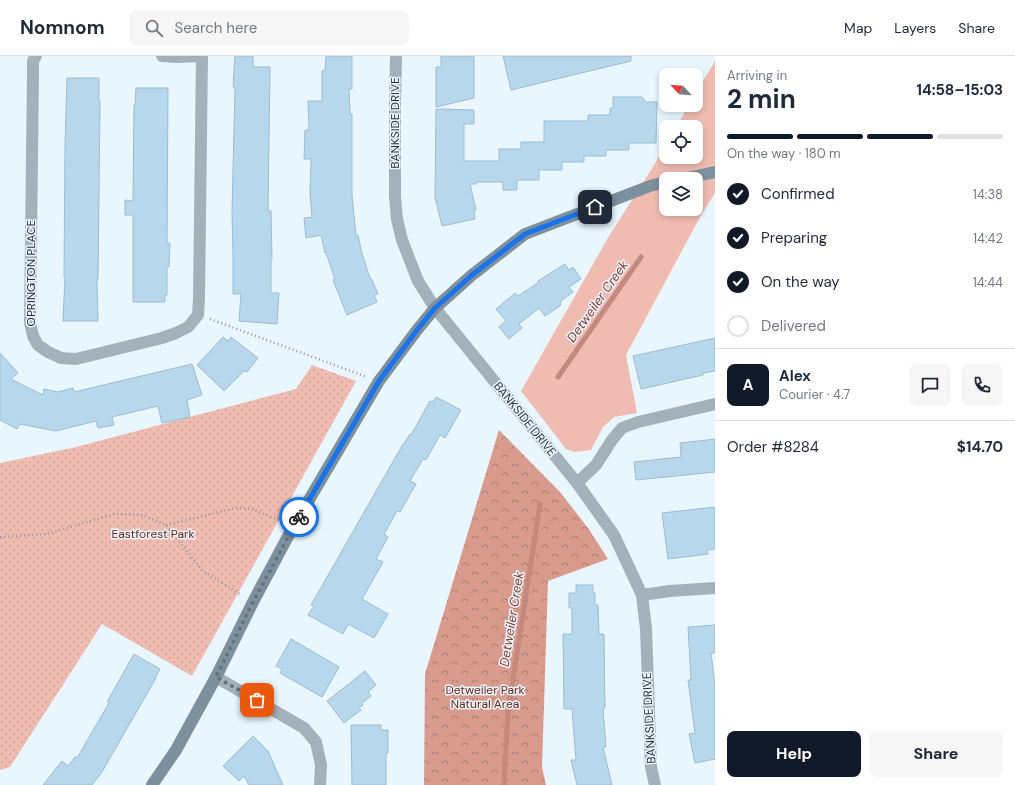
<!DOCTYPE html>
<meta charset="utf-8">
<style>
body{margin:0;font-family:"DM Sans",sans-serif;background:#f6f6f7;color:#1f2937;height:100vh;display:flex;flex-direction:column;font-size:15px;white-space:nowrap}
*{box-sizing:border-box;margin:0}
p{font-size:13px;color:#747a83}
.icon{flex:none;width:22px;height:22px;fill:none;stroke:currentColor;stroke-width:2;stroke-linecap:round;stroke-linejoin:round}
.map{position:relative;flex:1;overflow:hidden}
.panel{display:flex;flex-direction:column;background:#fff;width:300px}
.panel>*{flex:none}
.needle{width:26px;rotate:296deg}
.controls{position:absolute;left:659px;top:12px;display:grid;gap:8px}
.controls a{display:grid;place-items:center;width:44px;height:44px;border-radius:8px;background:#fff;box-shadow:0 2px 6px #0003;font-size:20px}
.pin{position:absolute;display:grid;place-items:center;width:34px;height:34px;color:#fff;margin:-17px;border-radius:8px;box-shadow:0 2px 6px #0006}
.courier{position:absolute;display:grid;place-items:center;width:40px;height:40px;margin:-20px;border:3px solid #1a73e8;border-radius:50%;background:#fff;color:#222;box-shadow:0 1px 5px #0007}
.headline em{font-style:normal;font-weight:700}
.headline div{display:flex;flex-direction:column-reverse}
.headline{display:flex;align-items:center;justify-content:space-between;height:68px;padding:0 12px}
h1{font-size:26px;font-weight:700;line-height:30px}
.bar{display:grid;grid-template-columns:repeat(4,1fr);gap:6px 4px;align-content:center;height:48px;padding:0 12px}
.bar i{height:5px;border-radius:3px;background:#e0e1e3}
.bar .current{background:#111827}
.bar p{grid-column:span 4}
.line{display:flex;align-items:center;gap:10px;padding:0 12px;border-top:1px solid #e0e1e3}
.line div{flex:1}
.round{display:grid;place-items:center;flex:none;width:42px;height:42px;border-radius:8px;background:#f6f6f7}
ol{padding:0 12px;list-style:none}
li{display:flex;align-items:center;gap:12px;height:44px}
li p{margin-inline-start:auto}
li .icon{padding:4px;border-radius:50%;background:#111827;color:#fff;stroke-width:4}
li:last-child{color:#747a83}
li i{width:22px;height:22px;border:2px solid #e0e1e3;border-radius:50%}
.cta{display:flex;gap:8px;margin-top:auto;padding:8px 12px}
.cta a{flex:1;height:46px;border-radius:8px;background:#111827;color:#fff;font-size:16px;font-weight:700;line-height:46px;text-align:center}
.cta a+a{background:#f6f6f7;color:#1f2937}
header{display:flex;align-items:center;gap:24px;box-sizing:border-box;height:56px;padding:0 20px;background:#fff;border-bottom:1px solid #e0e1e3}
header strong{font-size:19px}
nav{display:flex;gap:22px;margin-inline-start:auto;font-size:14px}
.search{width:280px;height:36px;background:#f6f6f7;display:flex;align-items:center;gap:10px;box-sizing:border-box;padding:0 14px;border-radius:8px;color:#747a83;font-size:15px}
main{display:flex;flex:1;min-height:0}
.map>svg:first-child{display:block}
.green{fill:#f0bcb2;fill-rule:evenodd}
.forest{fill:url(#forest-crowns)}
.park{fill:url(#park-dots)}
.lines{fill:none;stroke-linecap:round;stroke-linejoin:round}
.stream{stroke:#c5887c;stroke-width:5}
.building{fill:#b7d7ec;stroke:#9cbcd0}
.path{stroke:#8d9aa2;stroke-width:2.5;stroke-dasharray:1 3;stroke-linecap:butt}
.street{stroke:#a3b1ba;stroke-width:12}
.secondary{stroke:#7c909e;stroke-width:12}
.done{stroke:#66727a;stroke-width:4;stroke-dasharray:0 7.2}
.route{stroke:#1a73e8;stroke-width:5}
.labels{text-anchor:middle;stroke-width:3;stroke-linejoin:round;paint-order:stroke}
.street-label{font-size:12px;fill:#1f2b33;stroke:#e9f6fe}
.park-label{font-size:12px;fill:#681f13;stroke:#e9f6fe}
.water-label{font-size:13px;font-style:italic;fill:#883c2f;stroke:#e9f6fe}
</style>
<header>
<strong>Nomnom</strong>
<div class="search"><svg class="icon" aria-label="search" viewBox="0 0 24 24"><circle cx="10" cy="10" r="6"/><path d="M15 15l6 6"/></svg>Search here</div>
<nav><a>Map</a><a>Layers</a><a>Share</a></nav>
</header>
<main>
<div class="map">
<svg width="715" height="729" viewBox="0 0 715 729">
<defs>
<pattern id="forest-crowns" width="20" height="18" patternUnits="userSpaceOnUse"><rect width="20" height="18" fill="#d99b8e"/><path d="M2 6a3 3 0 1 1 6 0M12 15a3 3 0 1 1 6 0" fill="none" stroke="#af7f75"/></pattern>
<pattern id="park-dots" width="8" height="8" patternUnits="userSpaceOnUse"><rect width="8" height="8" fill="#f0bcb2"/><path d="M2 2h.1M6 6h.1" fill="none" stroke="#cda29a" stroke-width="1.8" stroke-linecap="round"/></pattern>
</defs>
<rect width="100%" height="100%" fill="#e9f6fe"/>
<path class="green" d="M715,5V137L700,161L626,299L637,357L614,361L603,371L591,394L575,396L566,393L521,335L609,180L651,114L666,89V101H696V71H676L689,49H696V37ZM666,123H696V153H666Z"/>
<path class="forest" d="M499,374L560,436L588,472L608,503L548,525L542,711L546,729H424L425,618Z"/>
<path class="park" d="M312,309L356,325L192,620L102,568L10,711L0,714V407L76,391L296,333Z"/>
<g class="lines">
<g class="stream">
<path d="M558,321L641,201"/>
<path d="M504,729L508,656L540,448"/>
</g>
</g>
<g class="building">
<path d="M235,0H253V11H270L268,155H271L272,204H271V237H279L277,268L239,265L241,238H233V202L232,156L235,31H233Z"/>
<path d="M326,0H352V33H349L350,58H352V140L356,179H358L362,198L370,222H371L378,238L374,239L377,246L347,259L333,224L335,223L326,197H325L321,179L306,182L304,162L312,161L310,137L311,103H304L305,74H309L308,45H322V15H325Z"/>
<path d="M441,0H474V42L436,51V11H441Z"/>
<path d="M503,0H631V5L511,34Z"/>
<path d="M67,22H99V45H100V48L98,223H97L98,265H63L65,221H64L65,90Z"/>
<path d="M136,32H168L167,187H170L169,211H167V239H165V246H133V159H125V144L133,145L134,49H135Z"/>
<path d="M613,41H642L646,46H657L656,87H629V94H606V100H584V106H562V114H539V124H517V134H503V126H476V128H470L476,154L474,155L475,163L442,170L435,141L436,53L474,54V68H464V105H499V93H521V86H544V65H588V59H610V52H613Z"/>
<path d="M565,208L569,214L573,211L581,223L569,231L573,236L561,245L560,250L545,260L539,252L519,268L522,272L509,283L499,271L506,265L496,253L515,237L518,240L539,226L538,225Z"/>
<path d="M223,281L228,285L231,281L258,302L247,316L244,315L224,335L197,309Z"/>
<path d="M715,282V315L703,317V319L641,333L633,300Z"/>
<path d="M0,297L18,317L11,323L43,339L44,333L58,336L73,332L74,336L192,308L202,339L187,344L190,361L162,367L158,350L112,361L114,369L98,372L96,365L56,375L20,368L17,373L0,364Z"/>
<path d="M436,341L461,354L445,382L440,379L426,404L423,403L410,425L416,428L400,456L397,455L384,478L388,481L376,503L383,506L362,543L388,558L374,582L348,568L343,578L308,559L314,550L311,549L403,388V389L410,378L411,379L430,345L433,346Z"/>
<path d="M715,383V416L636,424L634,406L681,401L680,387Z"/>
<path d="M715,451V493L707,494L708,498L668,503L662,457Z"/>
<path d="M576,529H593V537H595V549H598L599,578H604L605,652H603L606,691H603L612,729H577L571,704H576L572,653H564L563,578H572V552H569V537H576Z"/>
<path d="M715,569V597H711L715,630V703L695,707L689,678L695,677L688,624H691L688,571Z"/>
<path d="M291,583L339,611L322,641L280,617L282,613L276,610Z"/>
<path d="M134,598L160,613L155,622H156L102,716L92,729H43L62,705L68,710L75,701L77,702L109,647L107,646Z"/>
<path d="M365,615L376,629L368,636L371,640L362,647L363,649L359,652L361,654L344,667L327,645Z"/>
<path d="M351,669H381V674H388V697H386V729H352Z"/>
<path d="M253,680L268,695L283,729H249L244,720L239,725L223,710Z"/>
</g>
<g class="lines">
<g class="path">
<path d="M210,263L367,321"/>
<path d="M166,469L235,452L252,453L281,465"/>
<path d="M0,481L47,478L114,458L142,459L166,469L202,514L241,539"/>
</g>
<g class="street">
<path d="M36,0L33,5V18L30,267L33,280L38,289L48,296L61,302L76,303L162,282L176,277L188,271L198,259L199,243L202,0"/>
<path d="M162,0L177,1L202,0"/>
<path d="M396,0L395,49V141L397,163L402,184L418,225L435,252L577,427L614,479L642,539L646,573L651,711L655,729"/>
<path d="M577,427L596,409L612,384L622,372L638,366L715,348"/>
<path d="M642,539L670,535L715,532"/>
<path d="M216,621L304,672L316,686L321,709L320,729"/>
</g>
<g class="secondary">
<path d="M682,123L715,116"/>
<path d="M152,729L176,694L216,621L253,546L293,471L379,325L417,274L435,252L472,219L525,178L650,130L666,126"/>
</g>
</g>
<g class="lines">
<path class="done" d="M257,644L216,621L253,546L299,461"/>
<path class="route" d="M299,461L379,325L417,274L435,252L472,219L525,178L595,151"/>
</g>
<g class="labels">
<g class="street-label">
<text transform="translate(395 67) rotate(-90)" y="4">BANKSIDE DRIVE</text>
<text transform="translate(31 217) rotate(-90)" y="4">OPRINGTON PLACE</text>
<text transform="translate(525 363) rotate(51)" y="4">BANKSIDE DRIVE</text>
<text transform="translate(649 662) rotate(-93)" y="4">BANKSIDE DRIVE</text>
</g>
<g class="park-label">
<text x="153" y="482">Eastforest Park</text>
<text x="485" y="638">Detweiler Park<tspan x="485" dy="14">Natural Area</tspan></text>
</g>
<g class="water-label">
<text transform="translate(597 245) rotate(-55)" y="5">Detweiler Creek</text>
<text transform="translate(511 563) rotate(-81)" y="5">Detweiler Creek</text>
</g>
</g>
</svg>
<div class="controls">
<a><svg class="needle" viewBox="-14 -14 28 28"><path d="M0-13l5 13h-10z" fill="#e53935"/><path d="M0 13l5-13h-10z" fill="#747a83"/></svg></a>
<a><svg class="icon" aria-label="locate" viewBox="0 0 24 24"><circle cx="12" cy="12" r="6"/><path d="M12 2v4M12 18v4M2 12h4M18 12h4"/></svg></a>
<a><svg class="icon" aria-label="layers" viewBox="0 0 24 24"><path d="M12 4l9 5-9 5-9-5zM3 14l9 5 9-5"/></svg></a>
</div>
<div class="pin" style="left:257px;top:644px;background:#ea580c"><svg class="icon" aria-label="bag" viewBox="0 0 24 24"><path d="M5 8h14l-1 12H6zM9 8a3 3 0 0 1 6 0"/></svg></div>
<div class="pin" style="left:595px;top:151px;background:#1f2937"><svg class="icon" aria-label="home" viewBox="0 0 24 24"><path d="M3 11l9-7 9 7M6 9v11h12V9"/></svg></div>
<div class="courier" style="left:299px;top:461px"><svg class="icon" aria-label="bike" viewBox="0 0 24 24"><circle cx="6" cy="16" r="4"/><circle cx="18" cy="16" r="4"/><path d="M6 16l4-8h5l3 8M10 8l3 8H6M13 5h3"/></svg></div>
</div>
<section class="panel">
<div class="headline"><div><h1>2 min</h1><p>Arriving in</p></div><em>14:58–15:03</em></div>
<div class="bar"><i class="current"></i><i class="current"></i><i class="current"></i><i></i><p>On the way · 180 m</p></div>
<ol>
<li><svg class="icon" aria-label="check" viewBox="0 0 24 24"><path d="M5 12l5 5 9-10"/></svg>Confirmed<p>14:38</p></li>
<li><svg class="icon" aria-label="check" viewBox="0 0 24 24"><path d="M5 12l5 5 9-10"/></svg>Preparing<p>14:42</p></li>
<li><svg class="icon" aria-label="check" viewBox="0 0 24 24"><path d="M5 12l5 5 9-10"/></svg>On the way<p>14:44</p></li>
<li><i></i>Delivered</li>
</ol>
<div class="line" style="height:72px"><b class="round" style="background:#111827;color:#fff">A</b><div><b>Alex</b><p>Courier · 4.7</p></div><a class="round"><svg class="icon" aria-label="chat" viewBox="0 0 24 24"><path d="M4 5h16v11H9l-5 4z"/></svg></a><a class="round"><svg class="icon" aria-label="phone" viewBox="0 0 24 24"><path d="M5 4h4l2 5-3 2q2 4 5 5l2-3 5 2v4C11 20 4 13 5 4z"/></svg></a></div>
<div class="line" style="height:52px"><div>Order #8284</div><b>$14.70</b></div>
<div class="cta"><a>Help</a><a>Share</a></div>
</section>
</main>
